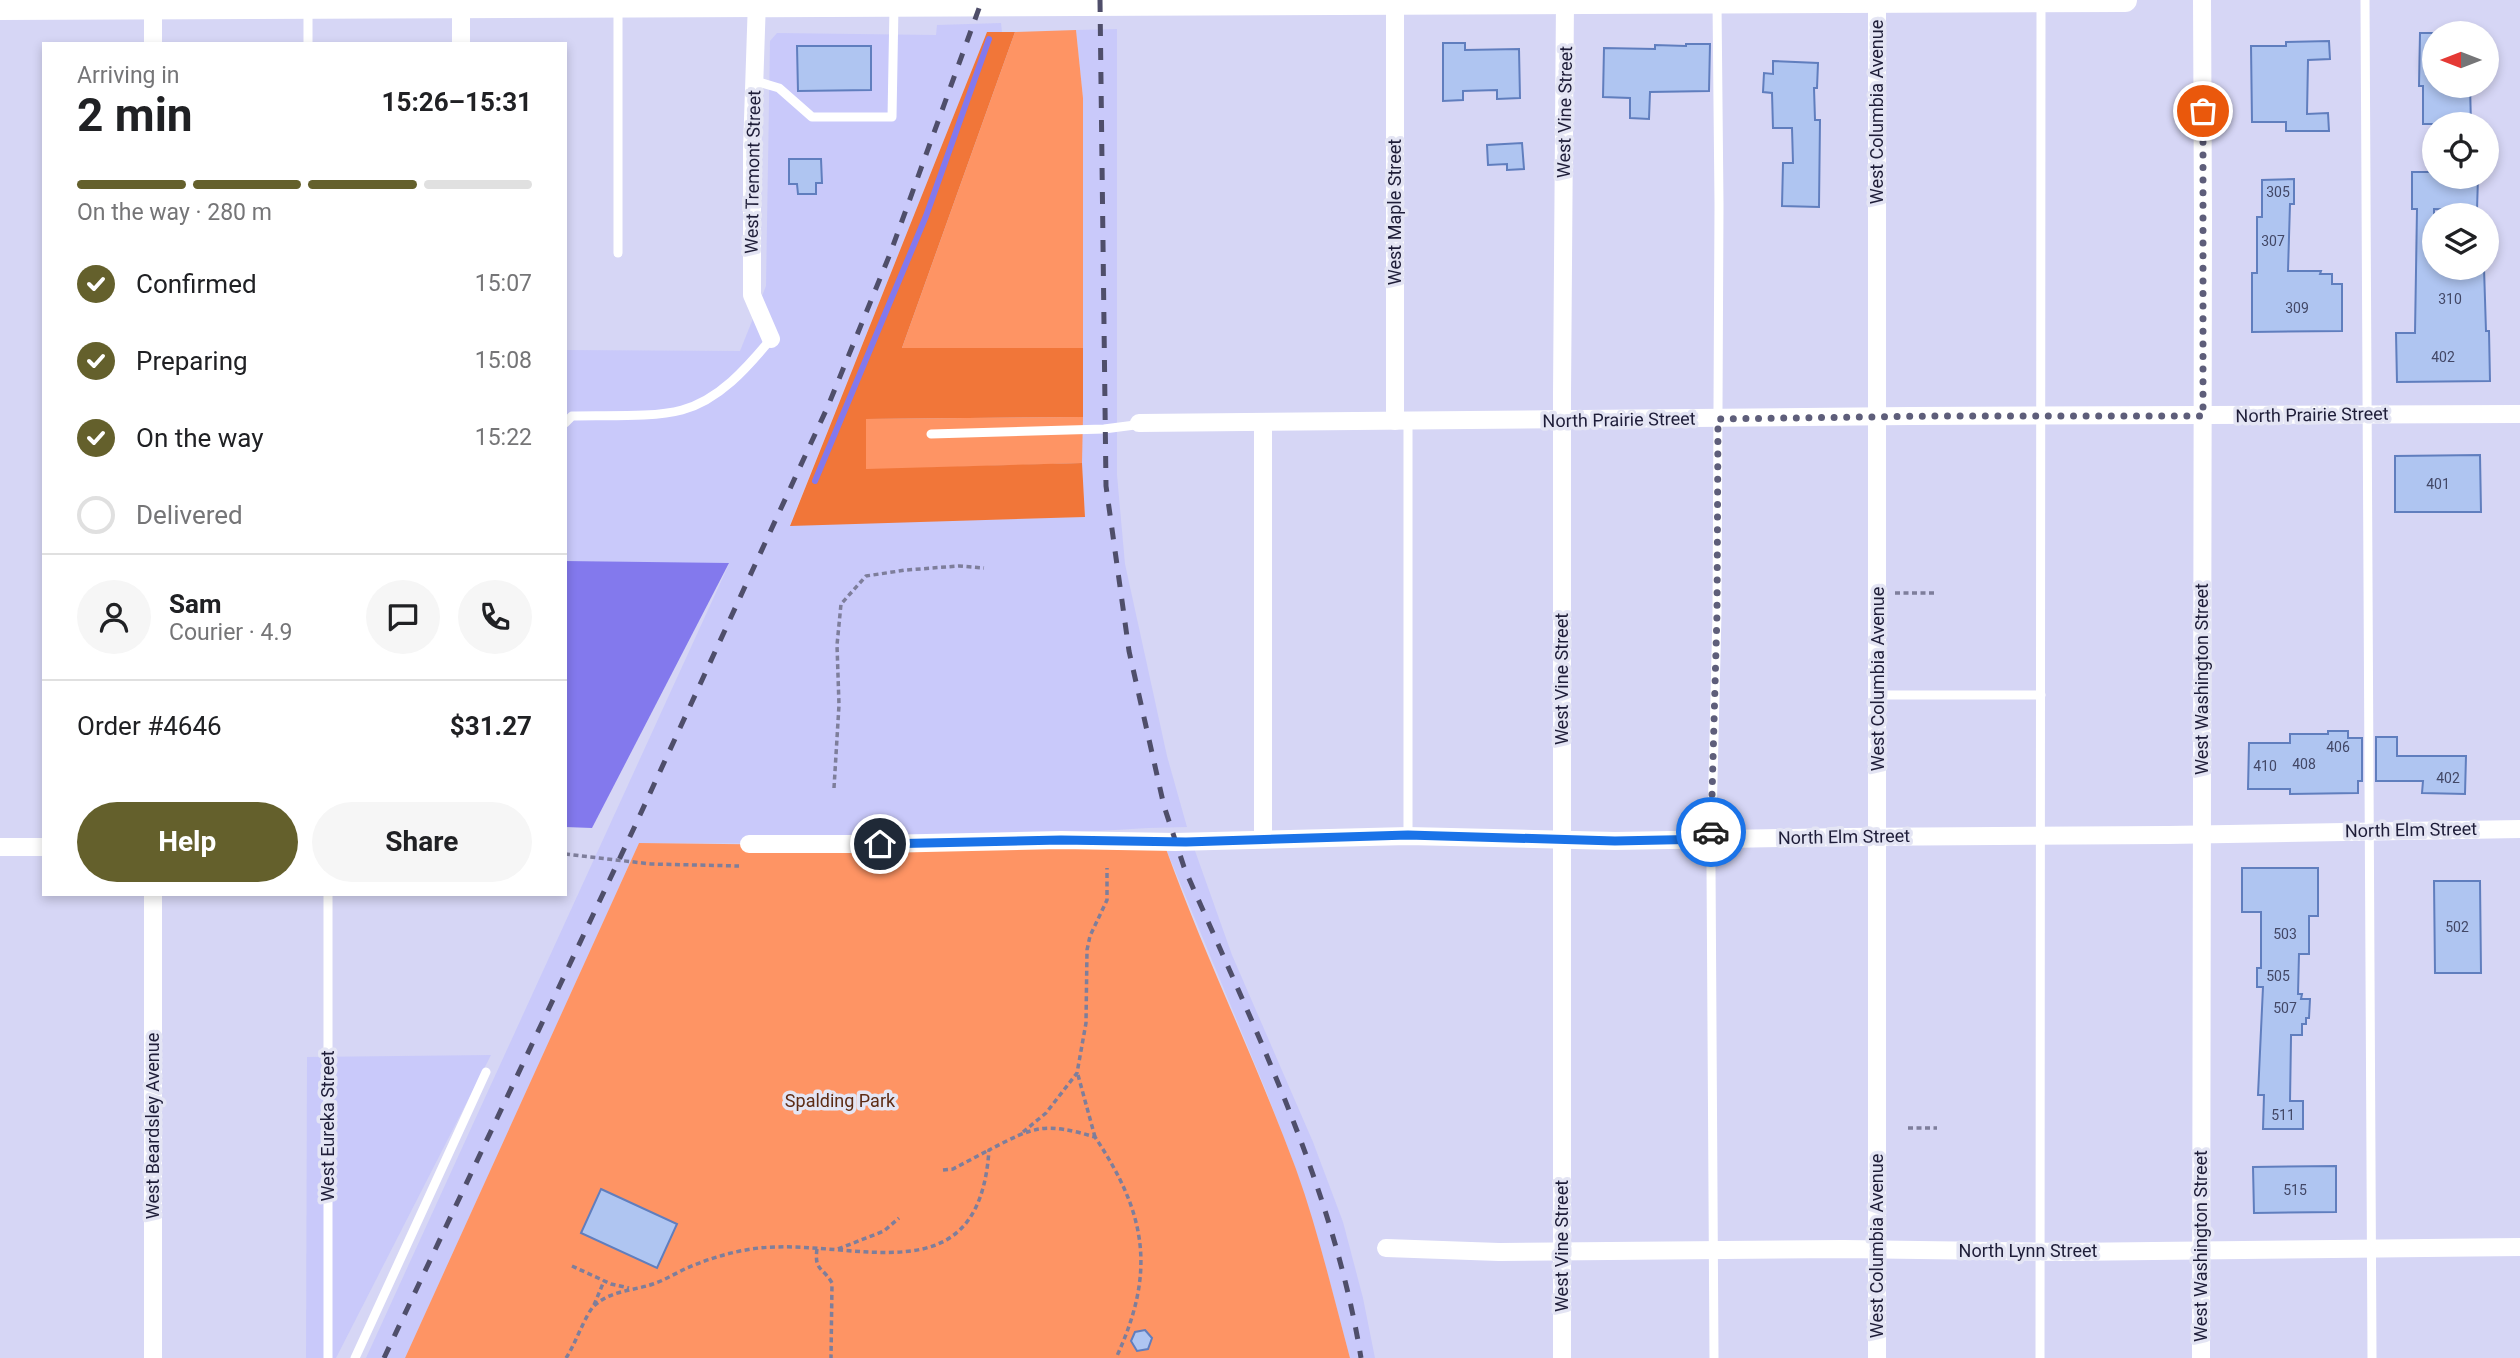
<!DOCTYPE html>
<meta charset="utf-8">
<style>
body{margin:0;font-family:Roboto,sans-serif;background:#f6f6f6;color:#202124;height:100vh;display:flex;flex-direction:column;font-size:26px;white-space:nowrap}
*{box-sizing:border-box;margin:0}
p{font-size:23px;color:#757577}
.icon{flex:none;width:38px;height:38px;fill:none;stroke:currentColor;stroke-width:2;stroke-linecap:round;stroke-linejoin:round}
.map{position:relative;flex:1;overflow:hidden}
.side{position:absolute;left:42px;top:42px;width:525px;height:854px;display:flex;flex-direction:column;background:#fff;border-radius:0px;box-shadow:0 4px 10px #0003}
.side>*{flex:none}
.needle{width:46px;rotate:270deg}
.tools{position:absolute;left:2422px;top:21px;display:grid;gap:14px}
.tools a{display:grid;place-items:center;width:77px;height:77px;border-radius:50%;background:#fff;box-shadow:0 4px 10px #0003;font-size:35px}
.pin{position:absolute;display:grid;place-items:center;width:60px;height:60px;color:#fff;margin:-30px;border:4px solid #fff;border-radius:50%;box-shadow:0 2px 7px #0007}
.courier{position:absolute;display:grid;place-items:center;width:70px;height:70px;margin:-35px;border:5px solid #1a73e8;border-radius:50%;background:#fff;color:#222;box-shadow:0 2px 9px #0007}
.overview em{font-style:normal;font-weight:700}
.overview div{display:flex;flex-direction:column-reverse}
.overview{display:flex;align-items:center;justify-content:space-between;height:119px;padding:0 35px}
h1{font-size:46px;font-weight:700;line-height:52px}
.bar{display:grid;grid-template-columns:repeat(4,1fr);gap:10px 7px;align-content:center;height:84px;padding:0 35px}
.bar i{height:9px;border-radius:5px;background:#e0e0e0}
.bar .selected{background:#64602c}
.bar p{grid-column:span 4}
.line{display:flex;align-items:center;gap:18px;padding:0 35px;border-top:2px solid #e0e0e0}
.line div{flex:1}
.round{display:grid;place-items:center;flex:none;width:74px;height:74px;border-radius:37px;background:#f6f6f6}
ol{padding:0 35px;list-style:none}
li{display:flex;align-items:center;gap:21px;height:77px}
li p{margin-inline-start:auto}
li .icon{padding:7px;border-radius:50%;background:#64602c;color:#fff;stroke-width:4}
li:last-child{color:#757577}
li i{width:38px;height:38px;border:4px solid #e0e0e0;border-radius:50%}
.cta{display:flex;gap:14px;margin-top:auto;padding:14px 35px}
.cta a{flex:1;height:80px;border-radius:42px;background:#64602c;color:#fff;font-size:28px;font-weight:700;line-height:80px;text-align:center}
.cta a+a{background:#f6f6f6;color:#202124}
.map>svg:first-child{display:block}
.built{fill:#c9c9fa}
.green{fill:#fe9464}
.forest{fill:#f17639}
.water{fill:#8379ed}
.lines{fill:none;stroke-linecap:round;stroke-linejoin:round}
.stream{stroke:#8379ed;stroke-width:6}
.building{fill:#afc5f1;stroke:#607ebe;stroke-width:2}
.path{stroke:#7e7e9b;stroke-width:3.5;stroke-dasharray:5 3.5;stroke-linecap:butt}
.lane{stroke:#fff;stroke-width:9}
.street{stroke:#fff;stroke-width:18}
.secondary{stroke:#fff;stroke-width:24}
.rail{stroke:#4f4e6a;stroke-width:5;stroke-dasharray:12 12;stroke-linecap:butt}
.done{stroke:#5e5e7a;stroke-width:7;stroke-dasharray:0 12.6}
.route{stroke:#1a73e8;stroke-width:9}
.labels{text-anchor:middle;stroke-width:7;stroke-linejoin:round;paint-order:stroke}
.number-label{font-size:14px;fill:#424766}
.street-label{font-size:18px;fill:#1e1d38;stroke:#e4e5f4}
.park-label{font-size:18px;fill:#5d2c15;stroke:#e4e5f4}
</style>
<div class="map">
<svg width="2520" height="1358" viewBox="0 0 2520 1358">
<rect width="100%" height="100%" fill="#d6d6f5"/>
<g class="built">
<path d="M1001,23L1002,32H987L790,525L1085,517L1082,463L1083,98L1076,30L1117,29V475L1125,564L1167,756L1187,827L1148,828L880,844L639,843L405,1358H366L729,564L565,561V350L740,351L766,286L770,41L777,33L936,35L937,25Z"/>
<path d="M1194,848L1232,955L1313,1142L1343,1222L1363,1298L1375,1358H1350L1321,1249L1297,1172L1266,1091L1166,849Z"/>
<path d="M491,1055L336,1358H306L307,1057Z"/>
</g>
<g class="green">
<path d="M1076,30L1083,98V348H902L1015,32Z"/>
<path d="M1083,417L1082,463L866,470V419Z"/>
<path d="M639,843L1166,849C1205,957 1256,1061 1296,1169C1318,1230 1333,1295 1350,1358H405Z"/>
</g>
<path class="forest" d="M987,32H1015L902,348H1083V417L866,419V469L1082,463L1085,517L790,526Z"/>
<path class="water" d="M565,561L729,563L592,828L565,827Z"/>
<g class="lines">
<path class="stream" d="M815,481L926,216L989,39"/>
</g>
<g class="building">
<path d="M2420,33H2434V86H2470L2471,124H2423V86H2419Z"/>
<path d="M2329,41L2330,59L2308,60L2307,114L2328,113L2329,131H2286V122H2252L2251,46H2286V42Z"/>
<path d="M1443,43H1465V50L1519,49L1520,98L1497,99V90L1463,91V100L1443,101Z"/>
<path d="M1686,44H1710L1709,91L1650,92L1649,119L1630,118V98L1603,97L1604,48L1655,49V45L1686,46Z"/>
<path d="M797,46H871V90L798,91Z"/>
<path d="M1773,61L1818,63L1817,88H1814L1815,120H1820L1819,207L1782,206L1783,163H1793L1792,128H1773L1772,93L1763,92L1764,73L1773,74Z"/>
<path d="M1522,143L1524,169L1507,170V164L1488,165L1487,145Z"/>
<path d="M789,159H821L822,183H816V194H798L797,184H789Z"/>
<path d="M2412,172H2434V177H2478L2477,210L2434,209V268H2484L2486,331H2489L2490,381L2397,382L2396,333H2415L2417,209H2412Z"/>
<path d="M2294,179V204H2290L2288,271H2321L2320,274H2332V284H2342V331L2252,332V273H2257V217H2262V180Z"/>
<path d="M2480,455L2481,512H2395V456Z"/>
<path d="M2328,731H2348V738H2362V781H2358V793L2290,794V789H2248L2249,743H2290V734H2328Z"/>
<path d="M2376,737H2397V756H2466L2465,794L2422,793L2423,781H2376Z"/>
<path d="M2242,868H2318V916H2309V954H2299L2298,994H2302L2301,999H2310L2309,1018H2306V1024H2302V1035H2291V1037L2290,1101H2303V1129H2263L2264,1095H2258L2263,987H2257V968H2261V912H2242Z"/>
<path d="M2434,881H2480L2481,973H2435Z"/>
<path d="M2336,1166V1212L2254,1213L2253,1167Z"/>
<path d="M601,1189L677,1224L657,1268L581,1233Z"/>
<path d="M1145,1330L1152,1338L1148,1349L1137,1351L1131,1341L1135,1332Z"/>
</g>
<g class="lines">
<g class="path">
<path d="M1895,593H1934"/>
<path d="M834,788L839,705L837,645L841,604L866,576L906,570L959,566L984,568"/>
<path d="M565,854L651,864L739,866"/>
<path d="M1078,1075L1095,1137"/>
<path d="M1908,1128H1937"/>
<path d="M1023,1132L1046,1113L1077,1073L1086,1023L1087,950L1090,936L1107,900V868"/>
<path d="M943,1170L953,1169L989,1150"/>
<path d="M817,1249C814,1271 823,1267 832,1283L831,1358"/>
<path d="M838,1249L884,1231L899,1218"/>
<path d="M572,1266L611,1284L629,1288"/>
<path d="M594,1305L604,1281"/>
<path d="M566,1358C575,1345 585,1315 594,1306C611,1290 633,1291 653,1284C665,1280 676,1273 687,1268C710,1258 734,1251 759,1248C856,1238 979,1300 989,1150C1035,1126 1044,1122 1095,1137C1147,1215 1156,1272 1116,1358"/>
</g>
<g class="lane">
<path d="M2365,0L2372,1358"/>
<path d="M618,6V253"/>
<path d="M308,44V7"/>
<path d="M755,81L779,88L812,117H892L894,6"/>
<path d="M1408,421V836"/>
<path d="M565,423L572,416C603,415 654,418 682,410C719,400 747,368 771,339"/>
<path d="M931,434L1104,429L1135,425L1139,423"/>
<path d="M1878,695H2041"/>
<path d="M328,1358V894"/>
<path d="M355,1358L486,1072"/>
<path d="M1714,1358L1711,864L1717,613L1719,205L1717,2"/>
<path d="M2040,1358L2041,2"/>
</g>
<g class="street">
<path d="M153,0V44"/>
<path d="M461,0V44"/>
<path d="M757,0L752,150V295L771,339"/>
<path d="M1395,0V421"/>
<path d="M1877,0V1358"/>
<path d="M1263,422V839"/>
<path d="M1139,423L1910,416L2520,414"/>
<path d="M749,844H880L1061,840L1175,842L1408,836L1615,841L1844,837L2168,835L2520,829"/>
<path d="M0,847H44"/>
<path d="M153,894V1358"/>
<path d="M1386,1248L1499,1252L1843,1249L2064,1252L2520,1247"/>
<path d="M1562,1358V395L1565,0"/>
<path d="M2201,1358L2203,219L2202,0"/>
</g>
<path class="secondary" d="M0,8L2125,0"/>
<g class="rail">
<path d="M1100,0L1106,486L1129,651L1164,806L1184,867C1253,1026 1333,1185 1361,1358"/>
<path d="M384,1358L634,828L828,406L890,254L982,0"/>
</g>
</g>
<g class="lines">
<path class="done" d="M1711,832L1717,613L1718,419L1936,416H2203V111"/>
<path class="route" d="M880,844L1061,840L1186,842L1408,835L1615,841L1711,839V832"/>
</g>
<g class="labels">
<g class="number-label">
<text x="2278" y="197">305</text>
<text x="2273" y="246">307</text>
<text x="2450" y="304">310</text>
<text x="2297" y="313">309</text>
<text x="2443" y="362">402</text>
<text x="2438" y="489">401</text>
<text x="2338" y="752">406</text>
<text x="2304" y="769">408</text>
<text x="2265" y="771">410</text>
<text x="2448" y="783">402</text>
<text x="2457" y="932">502</text>
<text x="2285" y="939">503</text>
<text x="2278" y="981">505</text>
<text x="2285" y="1013">507</text>
<text x="2283" y="1120">511</text>
<text x="2295" y="1195">515</text>
</g>
<g class="street-label">
<text transform="translate(1565 112) rotate(-89)" y="6">West Vine Street</text>
<text transform="translate(1877 112) rotate(-90)" y="6">West Columbia Avenue</text>
<text transform="translate(753 172) rotate(-89)" y="6">West Tremont Street</text>
<text transform="translate(1395 212) rotate(-90)" y="6">West Maple Street</text>
<text transform="translate(2312 415) rotate(-1)" y="6">North Prairie Street</text>
<text transform="translate(1619 420) rotate(-1)" y="6">North Prairie Street</text>
<text transform="translate(1562 679) rotate(-90)" y="6">West Vine Street</text>
<text transform="translate(1878 679) rotate(-90)" y="6">West Columbia Avenue</text>
<text transform="translate(2202 679) rotate(-90)" y="6">West Washington Street</text>
<text transform="translate(2411 830) rotate(-1)" y="6">North Elm Street</text>
<text transform="translate(1844 837) rotate(-1)" y="6">North Elm Street</text>
<text transform="translate(153 1126) rotate(-90)" y="6">West Beardsley Avenue</text>
<text transform="translate(328 1126) rotate(-90)" y="6">West Eureka Street</text>
<text transform="translate(1562 1246) rotate(-90)" y="6">West Vine Street</text>
<text transform="translate(1877 1246) rotate(-90)" y="6">West Columbia Avenue</text>
<text transform="translate(2201 1246) rotate(-90)" y="6">West Washington Street</text>
<text x="2028" y="1257">North Lynn Street</text>
</g>
<g class="park-label">
<text x="840" y="1107">Spalding Park</text>
</g>
</g>
</svg>
<div class="tools">
<a><svg class="needle" viewBox="-14 -14 28 28"><path d="M0-13l5 13h-10z" fill="#e53935"/><path d="M0 13l5-13h-10z" fill="#757577"/></svg></a>
<a><svg class="icon" aria-label="locate" viewBox="0 0 24 24"><circle cx="12" cy="12" r="6"/><path d="M12 2v4M12 18v4M2 12h4M18 12h4"/></svg></a>
<a><svg class="icon" aria-label="layers" viewBox="0 0 24 24"><path d="M12 4l9 5-9 5-9-5zM3 14l9 5 9-5"/></svg></a>
</div>
<div class="pin" style="left:2203px;top:111px;background:#ea580c"><svg class="icon" aria-label="bag" viewBox="0 0 24 24"><path d="M5 8h14l-1 12H6zM9 8a3 3 0 0 1 6 0"/></svg></div>
<div class="pin" style="left:880px;top:844px;background:#1f2937"><svg class="icon" aria-label="home" viewBox="0 0 24 24"><path d="M3 11l9-7 9 7M6 9v11h12V9"/></svg></div>
<div class="courier" style="left:1711px;top:832px"><svg class="icon" aria-label="car" viewBox="0 0 24 24"><path d="M5 17H2v-5l4-1 3-4h7l3 4 3 1v5h-3M9 17h6M6 11h13"/><circle cx="7" cy="17" r="2"/><circle cx="17" cy="17" r="2"/></svg></div>
<section class="side">
<div class="overview"><div><h1>2 min</h1><p>Arriving in</p></div><em>15:26–15:31</em></div>
<div class="bar"><i class="selected"></i><i class="selected"></i><i class="selected"></i><i></i><p>On the way · 280 m</p></div>
<ol>
<li><svg class="icon" aria-label="check" viewBox="0 0 24 24"><path d="M5 12l5 5 9-10"/></svg>Confirmed<p>15:07</p></li>
<li><svg class="icon" aria-label="check" viewBox="0 0 24 24"><path d="M5 12l5 5 9-10"/></svg>Preparing<p>15:08</p></li>
<li><svg class="icon" aria-label="check" viewBox="0 0 24 24"><path d="M5 12l5 5 9-10"/></svg>On the way<p>15:22</p></li>
<li><i></i>Delivered</li>
</ol>
<div class="line" style="height:126px"><a class="round"><svg class="icon" aria-label="person" viewBox="0 0 24 24"><circle cx="12" cy="8" r="4"/><path d="M4 21q1-7 8-7t8 7"/></svg></a><div><b>Sam</b><p>Courier · 4.9</p></div><a class="round"><svg class="icon" aria-label="chat" viewBox="0 0 24 24"><path d="M4 5h16v11H9l-5 4z"/></svg></a><a class="round"><svg class="icon" aria-label="phone" viewBox="0 0 24 24"><path d="M5 4h4l2 5-3 2q2 4 5 5l2-3 5 2v4C11 20 4 13 5 4z"/></svg></a></div>
<div class="line" style="height:91px"><div>Order #4646</div><b>$31.27</b></div>
<div class="cta"><a>Help</a><a>Share</a></div>
</section>
</div>
